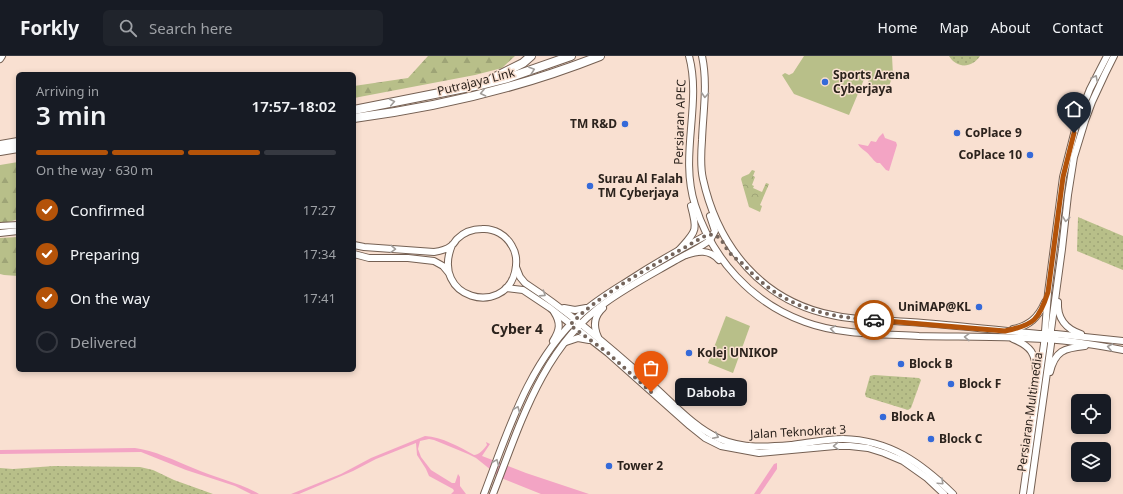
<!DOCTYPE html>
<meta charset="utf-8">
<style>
body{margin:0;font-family:"Noto Sans",sans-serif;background:#20242c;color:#f1f3f6;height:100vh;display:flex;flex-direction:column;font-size:15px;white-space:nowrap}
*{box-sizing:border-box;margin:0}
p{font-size:13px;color:#9ea1a6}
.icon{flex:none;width:22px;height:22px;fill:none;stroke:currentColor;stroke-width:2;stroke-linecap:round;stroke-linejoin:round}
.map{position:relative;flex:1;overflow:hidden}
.drawer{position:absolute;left:16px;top:16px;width:340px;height:300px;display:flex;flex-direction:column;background:#171b24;border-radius:6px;box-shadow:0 2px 6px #0003}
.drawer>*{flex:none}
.fabs{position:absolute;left:1071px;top:338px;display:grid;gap:8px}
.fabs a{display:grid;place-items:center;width:40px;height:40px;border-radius:6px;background:#171b24;box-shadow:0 2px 6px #0003;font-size:20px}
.pin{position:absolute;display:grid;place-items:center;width:34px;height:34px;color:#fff;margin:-41px -17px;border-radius:50% 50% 50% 0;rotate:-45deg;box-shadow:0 0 4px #0007}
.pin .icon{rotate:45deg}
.courier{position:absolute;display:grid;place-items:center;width:40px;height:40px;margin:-20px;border:3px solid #b45309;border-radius:50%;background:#fff;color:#222;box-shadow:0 1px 5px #0007}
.bubble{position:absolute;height:28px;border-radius:6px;background:#171b24;box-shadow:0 2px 6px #0003;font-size:13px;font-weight:600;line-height:28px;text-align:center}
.headline em{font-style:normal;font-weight:600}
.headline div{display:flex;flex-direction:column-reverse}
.headline{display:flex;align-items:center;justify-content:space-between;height:68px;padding:0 20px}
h1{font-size:26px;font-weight:600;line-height:30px}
.bar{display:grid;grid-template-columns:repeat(4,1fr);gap:6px 4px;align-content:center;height:48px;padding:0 20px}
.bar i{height:5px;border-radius:3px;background:#363941}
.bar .on{background:#b45309}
.bar p{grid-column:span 4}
ol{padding:0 20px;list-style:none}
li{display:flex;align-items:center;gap:12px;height:44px}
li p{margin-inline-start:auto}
li .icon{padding:4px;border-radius:50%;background:#b45309;color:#fff;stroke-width:4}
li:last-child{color:#9ea1a6}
li i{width:22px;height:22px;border:2px solid #363941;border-radius:50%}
header{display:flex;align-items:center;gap:24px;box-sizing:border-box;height:56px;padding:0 20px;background:#171b24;border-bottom:1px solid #363941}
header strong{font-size:19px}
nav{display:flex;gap:22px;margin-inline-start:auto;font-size:14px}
.search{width:280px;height:36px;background:#20242c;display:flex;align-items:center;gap:10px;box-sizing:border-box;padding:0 14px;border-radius:6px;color:#9ea1a6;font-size:15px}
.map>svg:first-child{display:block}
.grass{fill:url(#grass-dots)}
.forest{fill:url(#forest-firs)}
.park{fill:url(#park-crowns)}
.pitch{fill:#b8bf89}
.water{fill:#f3a4c4}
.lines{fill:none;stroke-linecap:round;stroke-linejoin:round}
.secondary-casing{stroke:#756053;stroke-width:8}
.primary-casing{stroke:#756053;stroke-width:8}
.highway-casing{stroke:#756053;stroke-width:10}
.secondary{stroke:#fff;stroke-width:6}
.primary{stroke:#fff;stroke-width:6}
.highway{stroke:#fff;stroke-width:8}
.oneway{stroke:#a09c99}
.done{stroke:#74655c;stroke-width:4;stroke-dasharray:0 7.2}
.route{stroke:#b45309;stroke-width:5}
.poi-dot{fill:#356ad9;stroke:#f9e0d1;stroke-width:1.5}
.labels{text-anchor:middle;stroke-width:3;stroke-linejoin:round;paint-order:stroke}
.poi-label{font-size:12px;font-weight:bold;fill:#2c231d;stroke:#f9e0d1;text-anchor:start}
.street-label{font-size:12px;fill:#2c231d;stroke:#f9e0d1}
.quarter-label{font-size:14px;font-weight:bold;fill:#2c231d;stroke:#f9e0d1}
</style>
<header>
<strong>Forkly</strong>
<div class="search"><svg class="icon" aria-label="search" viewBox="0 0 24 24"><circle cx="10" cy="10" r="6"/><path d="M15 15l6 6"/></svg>Search here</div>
<nav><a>Home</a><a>Map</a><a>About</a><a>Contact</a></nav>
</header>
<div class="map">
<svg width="1123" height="438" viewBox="0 0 1123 438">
<defs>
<pattern id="grass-dots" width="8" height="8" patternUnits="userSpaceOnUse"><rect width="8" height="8" fill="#b8bf89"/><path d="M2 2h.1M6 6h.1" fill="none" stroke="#9ea476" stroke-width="1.8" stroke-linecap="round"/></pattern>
<pattern id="forest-firs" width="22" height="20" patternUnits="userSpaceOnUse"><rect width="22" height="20" fill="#b8bf89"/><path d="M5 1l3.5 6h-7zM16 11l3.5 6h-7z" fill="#9ea476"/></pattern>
<pattern id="park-crowns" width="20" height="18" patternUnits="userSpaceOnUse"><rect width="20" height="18" fill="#b8bf89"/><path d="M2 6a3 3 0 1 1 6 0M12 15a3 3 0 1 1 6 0" fill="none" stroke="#9ea476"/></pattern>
</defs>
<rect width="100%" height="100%" fill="#f9e0d1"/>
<g class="grass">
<path d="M949,0H980C972,12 957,13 949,0Z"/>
<path d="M1078,161L1123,180V214L1077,195Z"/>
<path d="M874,319L919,322L921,324L911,352L908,354L866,341L865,338L870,320Z"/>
<path d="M54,410L140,411L153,414L174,424L213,438H0V412L13,413Z"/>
</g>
<g class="forest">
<path d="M428,0H515L502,12L475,19L354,42V30L408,22Z"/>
<path d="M18,106V163L3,168L0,167V109Z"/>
<path d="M18,181V220L4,219L0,218V182Z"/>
</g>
<path class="park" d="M752,114L755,115L753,120L755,121L752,129L754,130L753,132L762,136L766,127L769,128L760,149L762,150L760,156L749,151L741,123L742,121L749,118Z"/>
<g class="pitch">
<path d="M804,0H892L893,19L886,38L867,30L869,23L865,21L849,59L794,38L782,19L785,17L789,19L793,17Z"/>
<path d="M726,260L750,270L733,317L708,307Z"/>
</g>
<g class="water">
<path d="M883,77L885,82L896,86L897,89L889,115L886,114L880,107H877C874,105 873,103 870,100C866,94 861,94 858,88L868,90L871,85L876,86L879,81Z"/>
<path d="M425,380C442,381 460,391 474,399C479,399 484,393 487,389L486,386L490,388L482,400L526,417L589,438H541L501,422L476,402L468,398L434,384L429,383L420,385L418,393L421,401L431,414L452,427H455L458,418L460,421V430L466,438H451L454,435L453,433L429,420L426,413L417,399L416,387L376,403L353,415L325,427L299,438H291L341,418L371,402Z"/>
<path d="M135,392C153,394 176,405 193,412C215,422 238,426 259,438H251L235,430L186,414L141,396L0,398V394Z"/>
<path d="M777,407V413L760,438H754L774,408Z"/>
</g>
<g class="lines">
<g class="secondary-casing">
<g id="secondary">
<path d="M0,3L2,0"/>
<path d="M0,170L18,169"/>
<path d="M0,177L18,175"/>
<path d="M354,189L364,191L434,196C441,195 446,194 451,190C454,188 455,185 457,183C463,177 472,173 482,173C494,172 506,179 512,190C517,198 517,207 515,216C504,261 430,243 452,189"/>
<path d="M354,198L369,202H408L434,205L443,210L448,216"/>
<path d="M516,211L520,221L525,227C569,256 610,291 650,327C672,346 693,371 720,383C744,393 767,391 792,389C808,387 826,383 843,383C890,384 921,407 953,438"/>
<path d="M506,232L523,234L550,252L608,297L690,370L705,382L721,390L759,397L835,390H850L868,392L884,397L903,405L927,422L944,438"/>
<path d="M564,252L575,254L586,252"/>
<path d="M598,281C593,270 594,260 603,252"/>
<path d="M553,285C560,274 561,267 554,256"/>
<path d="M566,286L578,282L589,284"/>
<path d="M484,438C508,375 529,305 581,258C595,245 612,235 628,225C654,208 680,193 707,179"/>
<path d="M493,438C520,369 542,292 605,247C627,231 652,218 676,204C687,198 700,192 710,184"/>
</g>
</g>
<g class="primary-casing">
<g id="primary">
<path d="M689,0C702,48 679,99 695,149C712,203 752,247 805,266C840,279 882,278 919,280C965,281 1011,280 1057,284C1079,286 1101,290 1123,294"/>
<path d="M702,0C708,28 703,56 702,84C701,97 700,110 703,123C718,191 762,245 832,259C857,265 884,264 910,266C953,269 996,274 1039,278H1056L1123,285"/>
<path d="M710,160L715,175L710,184"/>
<path d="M679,194C696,175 698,176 691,150"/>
<path d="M686,199C698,195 709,193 719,204"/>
<path d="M1058,246C1057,262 1066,273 1081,278"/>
<path d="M1013,273C1029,270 1038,262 1045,246"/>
<path d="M1013,283C1031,290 1036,298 1036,317"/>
<path d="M1050,316C1055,295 1064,292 1085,290"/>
<path d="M1023,438L1044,288L1048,237L1063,121L1077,66L1090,33L1107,0"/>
<path d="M1030,438L1051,288V274L1062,193L1068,139L1074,101L1085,65L1092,46L1105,18L1114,0"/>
</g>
</g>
<g class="highway-casing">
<g id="highway">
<path d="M493,22L523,7L531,0"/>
<path d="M354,54L480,29L508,22L571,0"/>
<path d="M354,62C438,51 522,31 600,0"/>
<path d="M0,89L18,86"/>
<path d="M0,95L18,92"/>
</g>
</g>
<use href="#secondary" class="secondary"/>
<use href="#primary" class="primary"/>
<use href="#highway" class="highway"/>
</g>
<defs><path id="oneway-chevron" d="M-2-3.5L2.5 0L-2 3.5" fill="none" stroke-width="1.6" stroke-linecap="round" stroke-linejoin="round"/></defs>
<g class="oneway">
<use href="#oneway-chevron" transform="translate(532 14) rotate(-19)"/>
<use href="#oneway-chevron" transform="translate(1095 22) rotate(-63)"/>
<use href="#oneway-chevron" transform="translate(483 37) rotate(167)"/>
<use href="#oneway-chevron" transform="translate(705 39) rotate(94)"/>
<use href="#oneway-chevron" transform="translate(392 46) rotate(-11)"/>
<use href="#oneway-chevron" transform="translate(1066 163) rotate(97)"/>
<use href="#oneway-chevron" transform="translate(393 193) rotate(3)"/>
<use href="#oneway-chevron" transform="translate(543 238) rotate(33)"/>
<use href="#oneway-chevron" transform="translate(833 273) rotate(-171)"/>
<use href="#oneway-chevron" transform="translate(967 281) rotate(-179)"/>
<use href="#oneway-chevron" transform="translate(1110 291) rotate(-169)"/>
<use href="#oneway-chevron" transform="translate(517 353) rotate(-68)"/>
<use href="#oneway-chevron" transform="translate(716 380) rotate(27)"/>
<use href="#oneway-chevron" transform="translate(836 390) rotate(177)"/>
<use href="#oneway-chevron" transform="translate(496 406) rotate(-68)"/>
<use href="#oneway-chevron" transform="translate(941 426) rotate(43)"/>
</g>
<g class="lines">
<path class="done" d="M651,336L608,297L570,269C587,251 607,238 627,225C653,209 680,194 707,179C711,178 715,179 718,181C723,185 725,191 729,196C733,201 738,204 743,208C747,212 751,217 756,221C790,253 829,261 874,264"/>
<path class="route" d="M874,264L1005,275C1034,269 1039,264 1048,236L1063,121L1074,77"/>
</g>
<g class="poi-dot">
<circle cx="825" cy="26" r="4"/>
<circle cx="625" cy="68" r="4"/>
<circle cx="957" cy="77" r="4"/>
<circle cx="1030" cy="99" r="4"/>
<circle cx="590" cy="130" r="4"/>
<circle cx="979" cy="251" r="4"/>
<circle cx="689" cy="297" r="4"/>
<circle cx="901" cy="308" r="4"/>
<circle cx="951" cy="328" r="4"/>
<circle cx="883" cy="361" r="4"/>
<circle cx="931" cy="383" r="4"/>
<circle cx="609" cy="410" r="4"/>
</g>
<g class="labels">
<g class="poi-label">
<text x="833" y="23">Sports Arena<tspan x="833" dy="14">Cyberjaya</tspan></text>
<text x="617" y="72" text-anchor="end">TM R&amp;D</text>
<text x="965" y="81">CoPlace 9</text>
<text x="1022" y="103" text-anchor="end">CoPlace 10</text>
<text x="598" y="127">Surau Al Falah<tspan x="598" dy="14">TM Cyberjaya</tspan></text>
<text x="971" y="255" text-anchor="end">UniMAP@KL</text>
<text x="697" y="301">Kolej UNIKOP</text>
<text x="909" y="312">Block B</text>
<text x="959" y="332">Block F</text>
<text x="891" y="365">Block A</text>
<text x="939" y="387">Block C</text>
<text x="617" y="414">Tower 2</text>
</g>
<g class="street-label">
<text transform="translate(476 26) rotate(-14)" y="4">Putrajaya Link</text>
<text transform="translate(680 66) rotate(-88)" y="4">Persiaran APEC</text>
<text transform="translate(1030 356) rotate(-82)" y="4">Persiaran Multimedia</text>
<text transform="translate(798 376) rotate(-3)" y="4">Jalan Teknokrat 3</text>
</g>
<g class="quarter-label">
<text x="517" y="278">Cyber 4</text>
</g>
</g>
</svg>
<div class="fabs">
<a><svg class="icon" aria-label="locate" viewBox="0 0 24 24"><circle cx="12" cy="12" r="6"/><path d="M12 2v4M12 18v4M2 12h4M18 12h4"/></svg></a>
<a><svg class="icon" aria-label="layers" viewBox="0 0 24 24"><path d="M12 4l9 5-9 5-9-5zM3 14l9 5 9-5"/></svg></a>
</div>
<div class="pin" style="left:651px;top:336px;background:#ea580c"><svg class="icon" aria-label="bag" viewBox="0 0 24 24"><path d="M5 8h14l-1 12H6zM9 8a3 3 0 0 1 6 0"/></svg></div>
<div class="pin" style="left:1074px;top:77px;background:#1f2937"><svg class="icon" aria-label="home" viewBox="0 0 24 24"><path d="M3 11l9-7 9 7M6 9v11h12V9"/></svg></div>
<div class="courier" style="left:874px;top:264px"><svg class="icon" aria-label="car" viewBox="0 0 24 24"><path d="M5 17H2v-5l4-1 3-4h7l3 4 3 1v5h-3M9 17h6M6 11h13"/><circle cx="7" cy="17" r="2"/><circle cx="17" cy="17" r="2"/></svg></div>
<div class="bubble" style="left:675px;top:322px;width:72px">Daboba</div>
<section class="drawer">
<div class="headline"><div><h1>3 min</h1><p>Arriving in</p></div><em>17:57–18:02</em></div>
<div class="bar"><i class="on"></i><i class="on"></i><i class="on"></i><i></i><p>On the way · 630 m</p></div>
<ol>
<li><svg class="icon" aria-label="check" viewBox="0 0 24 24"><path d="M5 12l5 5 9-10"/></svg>Confirmed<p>17:27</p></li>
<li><svg class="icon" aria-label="check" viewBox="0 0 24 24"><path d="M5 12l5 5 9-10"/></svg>Preparing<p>17:34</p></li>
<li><svg class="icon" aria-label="check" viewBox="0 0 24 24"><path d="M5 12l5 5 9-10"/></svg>On the way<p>17:41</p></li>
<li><i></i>Delivered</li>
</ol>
</section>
</div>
